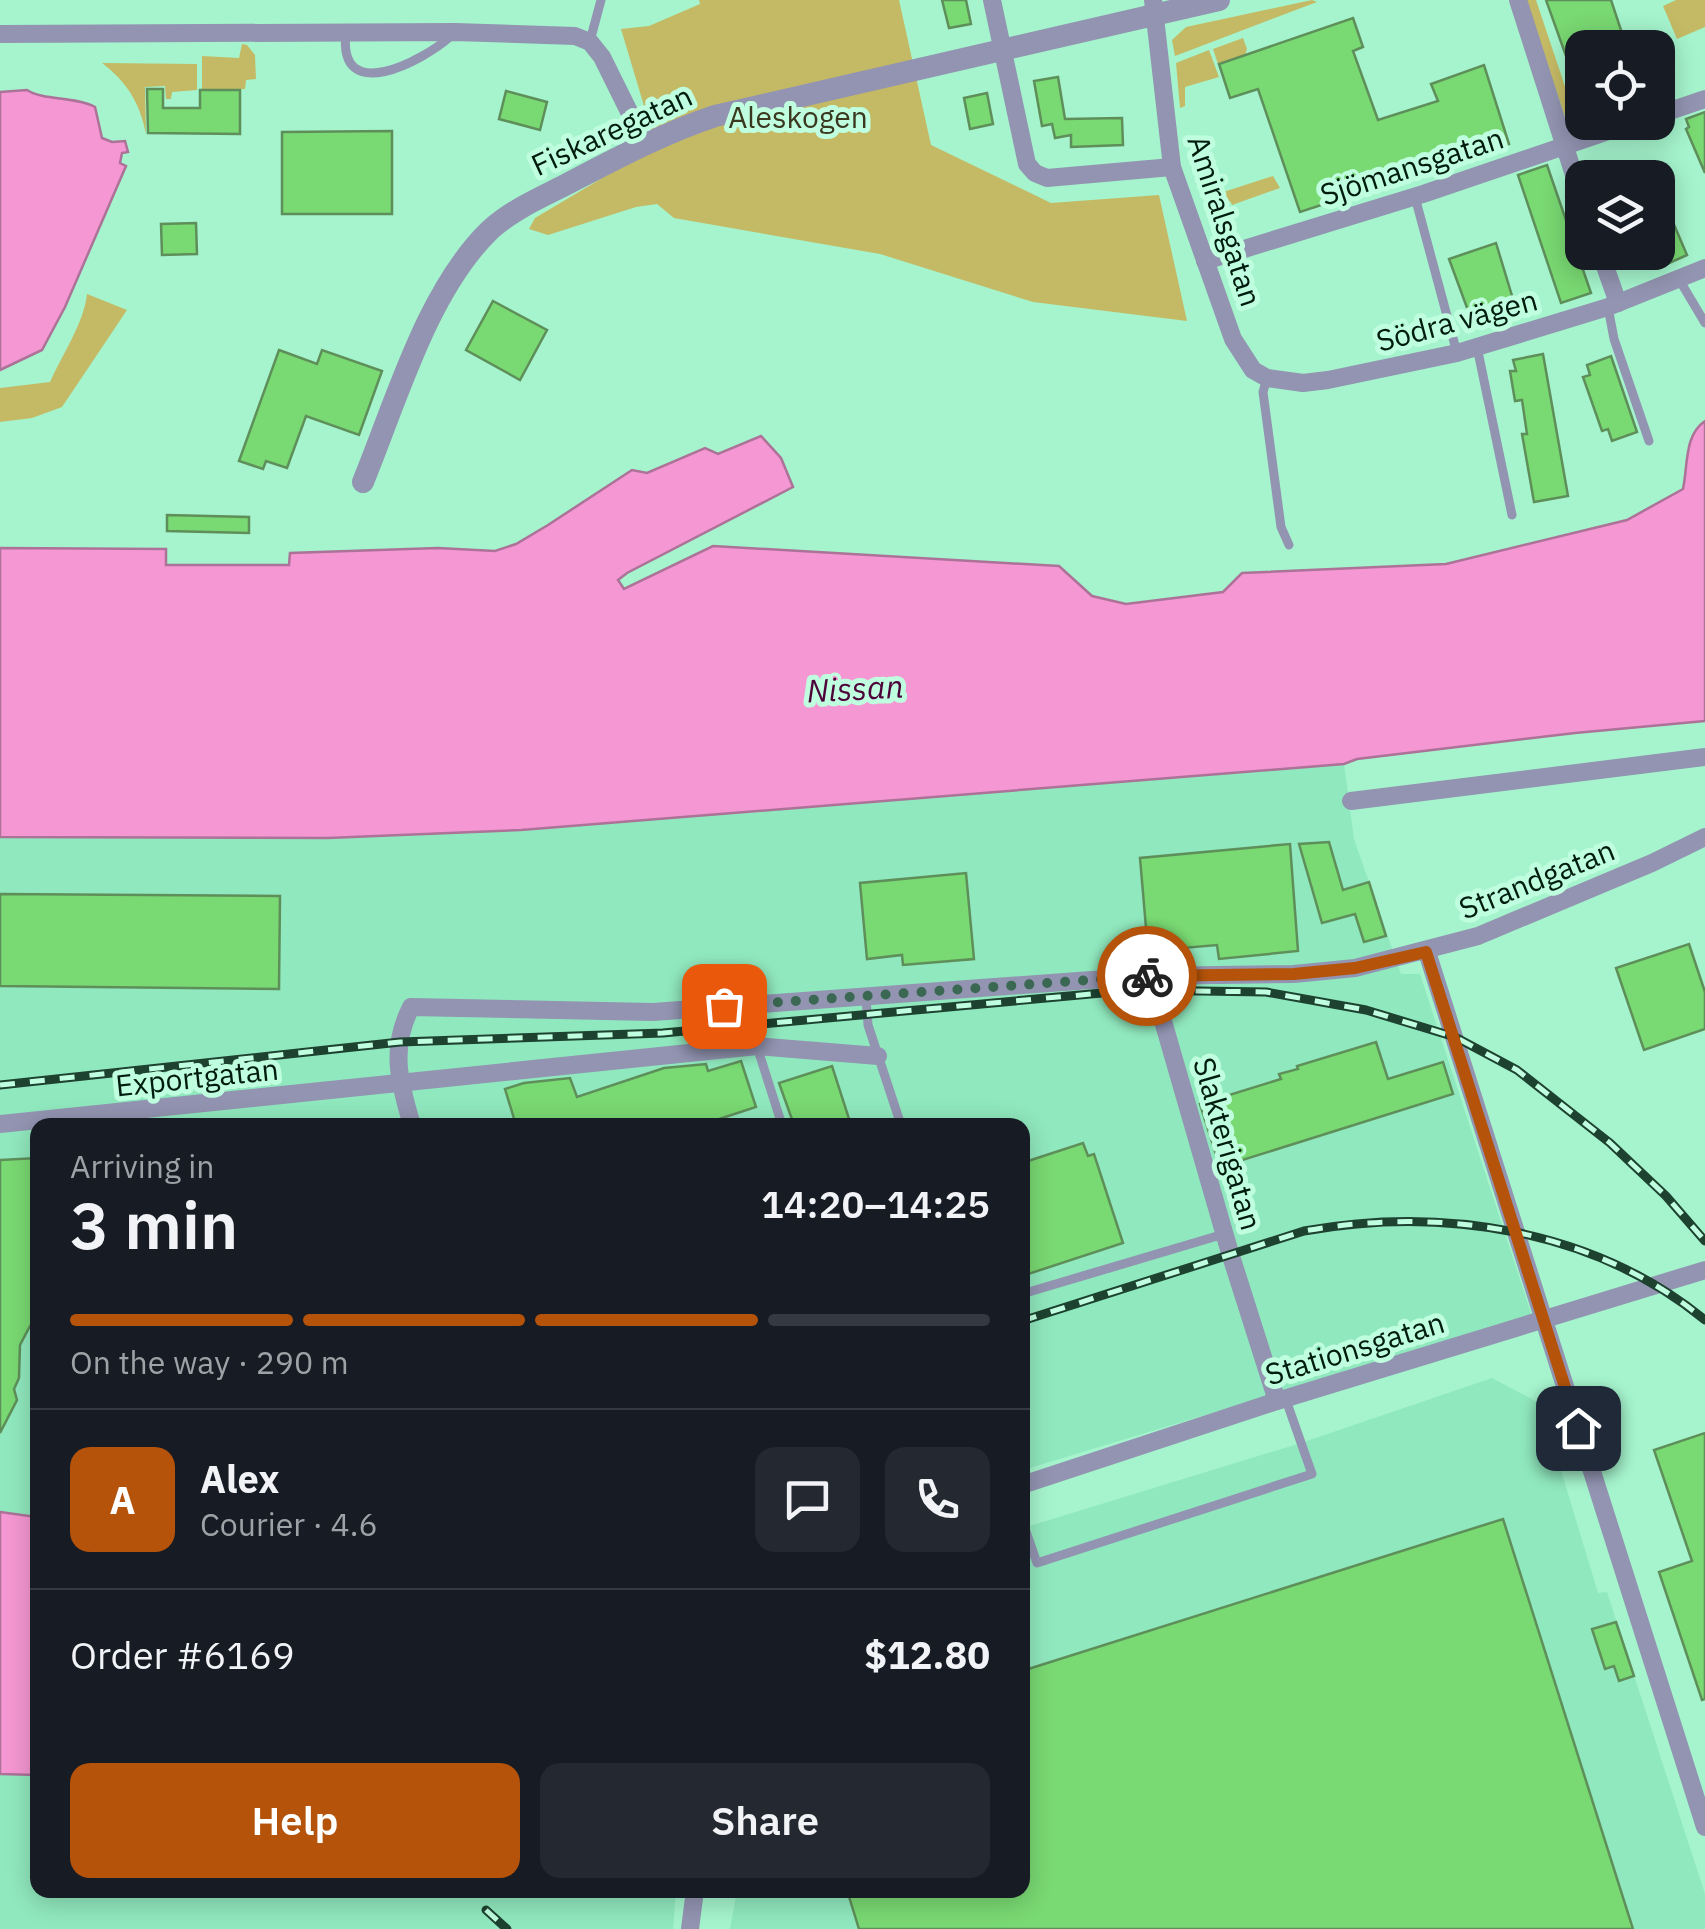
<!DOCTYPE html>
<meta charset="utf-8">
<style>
body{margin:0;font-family:"IBM Plex Sans",sans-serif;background:#242831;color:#f1f3f6;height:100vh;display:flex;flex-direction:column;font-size:38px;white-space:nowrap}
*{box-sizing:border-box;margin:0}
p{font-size:32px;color:#9ea1a6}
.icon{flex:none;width:55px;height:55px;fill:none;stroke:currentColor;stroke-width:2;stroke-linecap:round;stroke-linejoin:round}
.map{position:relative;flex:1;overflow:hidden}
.details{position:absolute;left:30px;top:1118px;width:1000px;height:780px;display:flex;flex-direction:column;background:#171b24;border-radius:20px;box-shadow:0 5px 25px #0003}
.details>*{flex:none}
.controls{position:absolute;left:1565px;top:30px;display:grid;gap:20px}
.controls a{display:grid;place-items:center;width:110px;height:110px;border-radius:20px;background:#171b24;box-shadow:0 5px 25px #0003;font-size:50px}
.pin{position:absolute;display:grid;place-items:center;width:85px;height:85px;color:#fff;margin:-42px;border-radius:20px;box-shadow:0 5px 15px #0006}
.courier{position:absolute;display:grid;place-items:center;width:100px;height:100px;margin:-50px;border:8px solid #b45309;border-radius:50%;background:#fff;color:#222;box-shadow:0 2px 12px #0007}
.overview em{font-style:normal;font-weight:600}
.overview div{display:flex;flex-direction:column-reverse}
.overview{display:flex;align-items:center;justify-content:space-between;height:170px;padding:0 40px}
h1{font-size:65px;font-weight:600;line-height:75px}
.bar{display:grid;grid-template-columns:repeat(4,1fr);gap:15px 10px;align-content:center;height:120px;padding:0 40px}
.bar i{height:12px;border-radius:8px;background:#363941}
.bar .on{background:#b45309}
.bar p{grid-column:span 4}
.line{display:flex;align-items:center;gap:25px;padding:0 40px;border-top:2px solid #363941}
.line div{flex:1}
.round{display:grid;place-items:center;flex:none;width:105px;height:105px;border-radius:20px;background:#242831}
.cta{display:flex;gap:20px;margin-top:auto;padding:20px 40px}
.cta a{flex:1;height:115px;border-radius:20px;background:#b45309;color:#fff;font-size:40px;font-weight:600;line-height:115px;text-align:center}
.cta a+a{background:#242831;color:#f1f3f6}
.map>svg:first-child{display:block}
.built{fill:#90e8be}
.green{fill:#c4ba65}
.water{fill:#f597d2;stroke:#ac7298;stroke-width:2.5}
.building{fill:#79d972;stroke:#5e8f5a;stroke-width:2.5}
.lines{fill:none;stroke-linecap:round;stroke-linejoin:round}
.service{stroke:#9294b1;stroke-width:9}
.minor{stroke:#9294b1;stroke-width:18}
.tertiary{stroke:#9294b1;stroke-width:22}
.rail-casing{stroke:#1d4230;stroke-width:9}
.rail{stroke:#bffede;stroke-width:5;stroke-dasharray:15;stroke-linecap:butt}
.done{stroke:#3a6852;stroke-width:10;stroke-dasharray:0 18}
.route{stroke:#b45309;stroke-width:12}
.labels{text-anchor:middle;stroke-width:10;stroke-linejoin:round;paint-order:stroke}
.park-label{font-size:30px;fill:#3b3820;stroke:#bffede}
.street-label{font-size:30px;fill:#001c0f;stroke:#bffede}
.water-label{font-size:32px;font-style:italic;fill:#4d0339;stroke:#bffede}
</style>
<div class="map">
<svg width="1705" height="1929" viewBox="0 0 1705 1929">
<rect width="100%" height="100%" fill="#a5f4cd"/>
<g class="built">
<path d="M1344,764L1354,839L1401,974H1420L1532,1316L1023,1470L1022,1125H38L37,1517L0,1512V837L328,838L521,830Z"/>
<path d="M1492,1378L1541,1404L1598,1593L1607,1592L1705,1894V1929H730L737,1890H1022L1023,1528L1301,1443Z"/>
<path d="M0,1774L37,1775L38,1890H676L673,1929H0Z"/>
</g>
<g class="green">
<path d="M699,0H899L931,145L1051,203L1159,195L1187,321L1033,302L880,254L674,218L657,204L636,207L548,235L529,229L535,218L656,146L621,29L649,26L700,4Z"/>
<path d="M1312,0L1317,2L1175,56L1172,40L1186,27Z"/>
<path d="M1526,0H1536L1580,131L1567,123Z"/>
<path d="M1676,0H1705V27L1677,39L1663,6Z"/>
<path d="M1243,38L1247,49L1245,55L1218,64L1213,49Z"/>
<path d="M242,44L247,45L255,55L256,79L246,80L245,89H202V56L239,58Z"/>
<path d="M1209,50L1219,77L1185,87V106L1180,108L1176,63Z"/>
<path d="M102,63L197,64V90L172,92L171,99H166L165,86L145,87L146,134C140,103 127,82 102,63Z"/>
<path d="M1273,176L1280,188L1232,205L1230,201L1208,208L1205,202L1208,197Z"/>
<path d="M87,294L127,310L62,407L32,418L0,422V388L50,382C62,355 84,323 87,294Z"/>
</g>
<g class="water">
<path d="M27,90C44,101 74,96 95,107L102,138L112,142L125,141L128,152L122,153L120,163L126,166L65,307L42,350L0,370V92Z"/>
<path d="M1705,421V721L1575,733L1357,759L1344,764L521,830L328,838L0,837V548L166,549V565H289L290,553L438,548L495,551L516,544L548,525L632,470L647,473L705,448L718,454L761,436L781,458L793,487L627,573L618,580L624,589L713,546L1059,566L1092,596L1126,604L1223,592L1242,573L1446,564L1627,520L1683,489C1688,466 1684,435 1705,421Z"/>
<path d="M0,1512L37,1517V1775L0,1774Z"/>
</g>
<g class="building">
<path d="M942,0H966L971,24L949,28Z"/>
<path d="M1546,0H1611L1627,48H1582V66L1571,70Z"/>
<path d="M1353,18L1363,47L1353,51L1378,120L1438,101L1431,84L1484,65L1509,144L1300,212L1258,89L1230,98L1219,64Z"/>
<path d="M1058,77L1065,119L1122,118L1123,145L1071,147V135L1055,138L1052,124L1042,126L1034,81Z"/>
<path d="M147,89H163V108H200V90H240V134L148,133Z"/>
<path d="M506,91L547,102L540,130L499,119Z"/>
<path d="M987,93L993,124L970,129L964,98Z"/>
<path d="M1705,112V173L1686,129L1689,127L1686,119Z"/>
<path d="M392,131V214H282V132Z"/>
<path d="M1547,165L1591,293L1561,303L1518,175Z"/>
<path d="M1658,187L1687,255L1658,268Z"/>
<path d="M196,223L197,254L162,255L161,224Z"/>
<path d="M1496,243L1516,309L1473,324L1449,259Z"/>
<path d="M493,301L547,330L520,380L466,350Z"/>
<path d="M279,350L317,364L322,350L382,371L359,435L306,416L287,468L266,461L263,469L239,461Z"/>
<path d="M1543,354L1568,496L1534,502L1522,434H1527L1522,400L1515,401L1510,371H1516L1513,360Z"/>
<path d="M1611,356L1637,432L1612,441L1608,429L1602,431L1583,377L1590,375L1587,365Z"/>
<path d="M167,515L249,517V533L167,531Z"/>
<path d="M1329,842L1343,890L1369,882L1386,936L1364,942L1355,914L1322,923L1299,844Z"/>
<path d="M1290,844L1298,951L1219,959L1217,945L1148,951L1140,858Z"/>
<path d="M966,873L974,959L903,965L902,955L867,959L860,883Z"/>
<path d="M0,894L280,896L279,989L0,986Z"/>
<path d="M1689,944L1705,992V1029L1644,1050L1616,968Z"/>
<path d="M1376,1042L1388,1079L1443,1062L1453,1094L1220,1167L1200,1104L1281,1079L1279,1074L1298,1069L1297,1066Z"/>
<path d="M741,1061L756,1107L701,1125H516L505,1089L524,1083L570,1078L577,1097L664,1068L706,1064L708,1071Z"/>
<path d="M832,1066L851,1125H794L779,1083Z"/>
<path d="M1083,1143L1088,1156L1094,1154L1123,1243L1022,1276V1163Z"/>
<path d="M38,1158V1327L30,1326L20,1345L19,1378L14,1389L17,1400L0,1433V1160Z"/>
<path d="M1705,1433V1699L1702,1700L1659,1572L1692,1561L1654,1450Z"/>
<path d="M1503,1519L1633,1929H859L847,1890H1022V1671Z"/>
<path d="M1616,1622L1634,1676L1619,1681L1614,1666L1605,1669L1592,1629Z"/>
</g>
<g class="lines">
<g class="service">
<path d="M346,32C337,107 423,61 451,36"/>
<path d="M590,41L601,0"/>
<path d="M1415,197L1457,353"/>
<path d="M1680,281L1705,323"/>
<path d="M1608,307L1614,339L1649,441"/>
<path d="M1477,347L1512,515"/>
<path d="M1267,378L1263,392L1281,527L1289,545"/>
<path d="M866,998L868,1025L901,1125"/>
<path d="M753,1034L782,1125"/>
<path d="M1022,1294L1224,1234"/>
<path d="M1022,1520L1037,1563L1312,1474L1286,1400"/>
</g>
<g class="minor">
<path d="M992,0L1027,164L1035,173L1047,178L1172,167"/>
<path d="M1153,0L1172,167L1233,339L1253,370L1267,378L1303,383L1328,380L1457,353L1608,307L1705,268"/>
<path d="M1518,0L1582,200"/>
<path d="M0,34L455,32L575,36L590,42L602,57L645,144"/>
<path d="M1658,115L1705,99"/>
<path d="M1600,252L1618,303"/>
<path d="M1205,261L1423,194L1635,122"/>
<path d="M1351,801L1705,757"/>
<path d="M1427,952L1705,1827"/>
<path d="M1146,976L1154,990L1230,1253L1277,1401"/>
<path d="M0,1124L757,1046L878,1056"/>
<path d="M412,1125C399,1082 390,1048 411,1007L653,1012L1146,976L1294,974L1355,968L1478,936L1652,863L1705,837"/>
<path d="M1022,1485L1277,1401L1705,1270"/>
<path d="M690,1929L695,1890"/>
</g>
<path class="tertiary" d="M363,482C396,402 427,291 490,230C513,209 542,197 569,183C617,158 664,133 715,116L1219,0"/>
<g class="rail-casing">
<g id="rail">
<path d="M0,1085L400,1042L663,1033L1135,990L1266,992L1366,1010L1455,1037L1517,1070L1610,1143L1666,1196L1705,1241"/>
<path d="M1022,1321L1304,1231C1442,1206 1594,1229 1705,1320"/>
<path d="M486,1910L507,1929"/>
</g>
</g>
<use href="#rail" class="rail"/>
</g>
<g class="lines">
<path class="done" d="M724,1006L1147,976"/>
<path class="route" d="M1147,976L1294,974L1355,968L1426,952L1578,1428"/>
</g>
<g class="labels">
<g class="park-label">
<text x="798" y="128">Aleskogen</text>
</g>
<g class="street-label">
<text transform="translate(612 131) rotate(-25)" y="10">Fiskaregatan</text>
<text transform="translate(1412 167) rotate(-18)" y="10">Sjömansgatan</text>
<text transform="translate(1224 221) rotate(72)" y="10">Amiralsgatan</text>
<text transform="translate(1457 321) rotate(-15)" y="10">Södra vägen</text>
<text transform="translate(1537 880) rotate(-22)" y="10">Strandgatan</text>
<text transform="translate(197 1078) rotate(-6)" y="10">Exportgatan</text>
<text transform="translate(1227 1144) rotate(74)" y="10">Slakterigatan</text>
<text transform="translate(1355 1349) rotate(-17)" y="10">Stationsgatan</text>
</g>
<g class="water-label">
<text transform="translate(855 689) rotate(-3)" y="11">Nissan</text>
</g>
</g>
</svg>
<div class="controls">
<a><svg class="icon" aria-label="locate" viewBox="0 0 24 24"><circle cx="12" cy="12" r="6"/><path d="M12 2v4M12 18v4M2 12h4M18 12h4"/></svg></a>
<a><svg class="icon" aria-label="layers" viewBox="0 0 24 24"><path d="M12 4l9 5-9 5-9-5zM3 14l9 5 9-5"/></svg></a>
</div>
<div class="pin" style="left:724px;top:1006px;background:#ea580c"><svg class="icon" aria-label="bag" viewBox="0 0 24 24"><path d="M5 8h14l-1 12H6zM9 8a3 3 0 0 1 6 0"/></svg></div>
<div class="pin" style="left:1578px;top:1428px;background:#1f2937"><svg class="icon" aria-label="home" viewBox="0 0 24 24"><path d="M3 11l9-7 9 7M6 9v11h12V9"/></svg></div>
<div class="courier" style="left:1147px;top:976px"><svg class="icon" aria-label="bike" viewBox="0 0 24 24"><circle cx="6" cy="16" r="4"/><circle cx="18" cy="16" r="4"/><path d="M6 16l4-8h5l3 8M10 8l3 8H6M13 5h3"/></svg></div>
<section class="details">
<div class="overview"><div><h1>3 min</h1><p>Arriving in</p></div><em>14:20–14:25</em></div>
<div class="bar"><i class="on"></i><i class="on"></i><i class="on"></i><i></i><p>On the way · 290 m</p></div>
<div class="line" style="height:180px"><b class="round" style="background:#b45309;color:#fff">A</b><div><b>Alex</b><p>Courier · 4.6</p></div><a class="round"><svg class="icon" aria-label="chat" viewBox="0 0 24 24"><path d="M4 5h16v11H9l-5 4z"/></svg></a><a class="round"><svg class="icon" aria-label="phone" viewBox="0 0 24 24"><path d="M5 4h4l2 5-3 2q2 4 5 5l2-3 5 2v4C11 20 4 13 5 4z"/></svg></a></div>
<div class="line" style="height:130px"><div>Order #6169</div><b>$12.80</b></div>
<div class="cta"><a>Help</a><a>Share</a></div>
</section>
</div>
